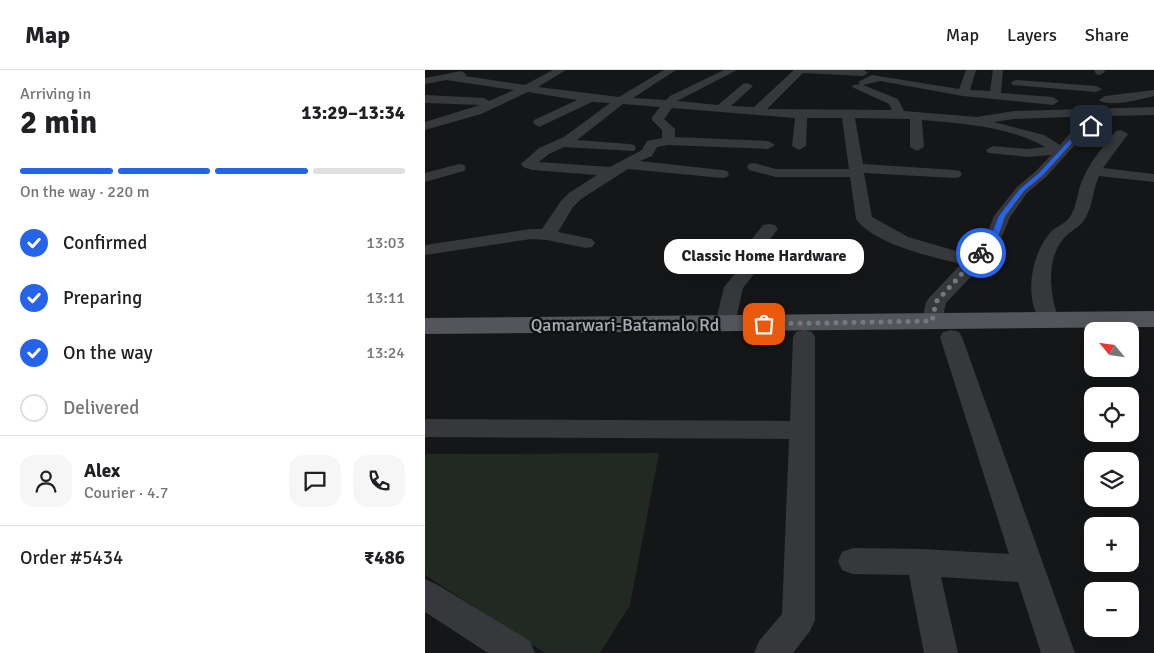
<!DOCTYPE html>
<meta charset="utf-8">
<style>
body{margin:0;font-family:Signika,sans-serif;background:#f6f6f6;color:#202124;height:100vh;display:flex;flex-direction:column;font-size:19px;white-space:nowrap}
*{box-sizing:border-box;margin:0}
p{font-size:16px;color:#757577}
.icon{flex:none;width:28px;height:28px;fill:none;stroke:currentColor;stroke-width:2;stroke-linecap:round;stroke-linejoin:round}
.map{position:relative;flex:1;overflow:hidden}
.sheet{display:flex;flex-direction:column;background:#fff;width:425px}
.sheet>*{flex:none}
.needle{width:32px;rotate:299deg}
.controls{position:absolute;left:659px;top:252px;display:grid;gap:10px}
.controls a{display:grid;place-items:center;width:55px;height:55px;border-radius:10px;background:#fff;box-shadow:0 5px 20px #0002;font-size:25px}
.pin{position:absolute;display:grid;place-items:center;width:42px;height:42px;color:#fff;margin:-21px;border-radius:10px;box-shadow:0 2px 8px #0006}
.courier{position:absolute;display:grid;place-items:center;width:50px;height:50px;margin:-25px;border:4px solid #2563eb;border-radius:50%;background:#fff;color:#222;box-shadow:0 1px 6px #0007}
.bubble{position:absolute;height:35px;border-radius:15px;background:#fff;box-shadow:0 5px 20px #0002;font-size:16px;font-weight:700;line-height:35px;text-align:center}
.overview em{font-style:normal;font-weight:700}
.overview div{display:flex;flex-direction:column-reverse}
.overview{display:flex;align-items:center;justify-content:space-between;height:85px;padding:0 20px}
h1{font-size:32px;font-weight:700;line-height:38px}
.bar{display:grid;grid-template-columns:repeat(4,1fr);gap:8px 5px;align-content:center;height:60px;padding:0 20px}
.bar i{height:6px;border-radius:4px;background:#e0e0e0}
.bar .current{background:#2563eb}
.bar p{grid-column:span 4}
.line{display:flex;align-items:center;gap:12px;padding:0 20px;border-top:1px solid #e0e0e0}
.line div{flex:1}
.round{display:grid;place-items:center;flex:none;width:52px;height:52px;border-radius:15px;background:#f6f6f6}
ol{padding:0 20px;list-style:none}
li{display:flex;align-items:center;gap:15px;height:55px}
li p{margin-inline-start:auto}
li .icon{padding:5px;border-radius:50%;background:#2563eb;color:#fff;stroke-width:4}
li:last-child{color:#757577}
li i{width:28px;height:28px;border:2px solid #e0e0e0;border-radius:50%}
header{display:flex;align-items:center;gap:30px;box-sizing:border-box;height:70px;padding:0 25px;background:#fff;border-bottom:1px solid #e0e0e0}
header strong{font-size:24px}
nav{display:flex;gap:28px;margin-inline-start:auto;font-size:18px}
main{display:flex;flex:1;min-height:0}
.map>svg:first-child{display:block}
.green{fill:#222922}
.lines{fill:none;stroke-linecap:round;stroke-linejoin:round}
.minor{fill:#37383c;fill-rule:evenodd}
.major{fill:#53555a;fill-rule:evenodd}
.route{fill:#2563eb}
.done{stroke:#75797e;stroke-width:5;stroke-dasharray:0 9}
.labels{text-anchor:middle;stroke-width:5;stroke-linejoin:round;paint-order:stroke}
.street-label{font-size:18px;fill:#a9aeb6;stroke:#101112}
</style>
<header>
<strong>Map</strong>
<nav><a>Map</a><a>Layers</a><a>Share</a></nav>
</header>
<main>
<section class="sheet">
<div class="overview"><div><h1>2 min</h1><p>Arriving in</p></div><em>13:29–13:34</em></div>
<div class="bar"><i class="current"></i><i class="current"></i><i class="current"></i><i></i><p>On the way · 220 m</p></div>
<ol>
<li><svg class="icon" aria-label="check" viewBox="0 0 24 24"><path d="M5 12l5 5 9-10"/></svg>Confirmed<p>13:03</p></li>
<li><svg class="icon" aria-label="check" viewBox="0 0 24 24"><path d="M5 12l5 5 9-10"/></svg>Preparing<p>13:11</p></li>
<li><svg class="icon" aria-label="check" viewBox="0 0 24 24"><path d="M5 12l5 5 9-10"/></svg>On the way<p>13:24</p></li>
<li><i></i>Delivered</li>
</ol>
<div class="line" style="height:90px"><a class="round"><svg class="icon" aria-label="person" viewBox="0 0 24 24"><circle cx="12" cy="8" r="4"/><path d="M4 21q1-7 8-7t8 7"/></svg></a><div><b>Alex</b><p>Courier · 4.7</p></div><a class="round"><svg class="icon" aria-label="chat" viewBox="0 0 24 24"><path d="M4 5h16v11H9l-5 4z"/></svg></a><a class="round"><svg class="icon" aria-label="phone" viewBox="0 0 24 24"><path d="M5 4h4l2 5-3 2q2 4 5 5l2-3 5 2v4C11 20 4 13 5 4z"/></svg></a></div>
<div class="line" style="height:65px"><div>Order #5434</div><b>₹486</b></div>
</section>
<div class="map">
<svg width="729" height="583" viewBox="0 0 729 583">
<rect width="100%" height="100%" fill="#151617"/>
<path class="green" d="M234,383L205,535L175,583H120L0,505V384Z"/>
<g class="lines">
<g class="minor">
<path d="M128,0H141L113,17L194,27L239,0H251L208,28L241,30L245,26L299,0H312L252,31L293,35L318,14L322,13L328,16L326,18L306,36L329,37L369,0H439L443,3L438,6L378,3L342,39L467,40L464,34L427,17L429,15L435,14L433,12L447,5L534,19L541,0H551L545,20L565,21L568,0H578L576,23L628,27L634,31L628,35L538,26L455,11L438,15L473,29L479,41L552,47L589,41L729,37V45L682,46L683,48L680,54L658,66L621,107L602,123L585,147L575,171L556,196L521,233L517,251L514,255L507,257L500,255L497,251L501,232L504,228L536,194C508,187 448,174 431,149L425,107H351L324,100L322,97L324,94L329,93L351,99H424L417,48H382L381,76L374,80L367,76L370,48L247,38L239,49L250,59V67L343,71L350,75L343,79L243,75L232,77L227,86L215,91L297,100L302,101L304,104L302,107L297,108L203,99L156,129L148,137L133,162L167,169L170,173L167,177L161,178L122,170L106,169L0,185V175L106,159H117L136,131L144,123L172,105L107,100L98,97L96,94L114,78L139,67L185,33L167,32L114,57L108,53L109,50L152,30L103,22L56,44L0,60V52L55,35L0,33V25L59,28L64,31L89,20L21,10L0,14V8L36,1L41,4L40,6L100,15ZM198,34L235,37L227,47V50L237,60V68L222,71L217,80L185,97L114,92L124,84L139,77L209,81L211,78L209,75L204,74L152,70ZM668,46L670,49L648,60L635,75L619,65L569,52L589,49ZM430,48L485,49V77L492,81L499,77L497,50C536,53 586,57 620,77L602,79L568,76L561,80L563,83L602,87L626,85L611,101L592,117L569,146L561,166L545,185L483,167L447,147L439,103L530,108L535,107L537,104L535,101L530,100L438,94Z"/>
<path d="M669,0H679L680,2L675,5L671,4Z"/>
<path d="M592,10L671,16L677,19L671,22L588,15L586,13L588,11Z"/>
<path d="M729,20V26C717,29 682,38 674,30L680,26Z"/>
<path d="M696,60L703,64L678,98L729,104V112L674,106C668,119 668,134 661,147C656,157 646,160 639,168C620,190 625,226 634,250L631,254L624,256L617,254C599,229 605,188 624,164C629,157 639,155 644,148C652,138 652,122 657,111C664,93 678,76 691,61Z"/>
<path d="M34,94L39,95L41,98L39,101L0,112V103Z"/>
<path d="M344,154L350,155L353,159L342,173L340,190L318,218L310,254L307,258L300,260L293,258L290,254L299,217L322,189L324,173L327,169L338,155Z"/>
<path d="M379,260L387,262L390,267V550L385,561L368,583H329L334,571L357,544L364,369L0,367V349L365,351L368,267L371,262Z"/>
<path d="M526,260L534,262L537,267L650,583H616L593,512L516,507L533,583H499L484,505L428,504L417,500L413,491L417,482L428,478L497,479L584,484L515,267L518,262Z"/>
<path d="M0,509L11,514L105,571L110,583H63L0,542Z"/>
</g>
<path class="major" d="M729,241V257L0,264V248Z"/>
</g>
<path class="route" d="M666,54L667,57L655,64L618,105L599,121L580,146L573,167L558,184H554L553,183L566,166L574,146L595,119L614,103L652,62Z"/>
<g class="lines">
<path class="done" d="M339,254L507,251L511,232L556,183"/>
</g>
<g class="labels">
<g class="street-label">
<text x="200" y="261">Qamarwari-Batamalo Rd</text>
</g>
</g>
</svg>
<div class="controls">
<a><svg class="needle" viewBox="-14 -14 28 28"><path d="M0-13l5 13h-10z" fill="#e53935"/><path d="M0 13l5-13h-10z" fill="#757577"/></svg></a>
<a><svg class="icon" aria-label="locate" viewBox="0 0 24 24"><circle cx="12" cy="12" r="6"/><path d="M12 2v4M12 18v4M2 12h4M18 12h4"/></svg></a>
<a><svg class="icon" aria-label="layers" viewBox="0 0 24 24"><path d="M12 4l9 5-9 5-9-5zM3 14l9 5 9-5"/></svg></a>
<a>+</a>
<a>−</a>
</div>
<div class="pin" style="left:339px;top:254px;background:#ea580c"><svg class="icon" aria-label="bag" viewBox="0 0 24 24"><path d="M5 8h14l-1 12H6zM9 8a3 3 0 0 1 6 0"/></svg></div>
<div class="pin" style="left:666px;top:56px;background:#1f2937"><svg class="icon" aria-label="home" viewBox="0 0 24 24"><path d="M3 11l9-7 9 7M6 9v11h12V9"/></svg></div>
<div class="courier" style="left:556px;top:183px"><svg class="icon" aria-label="bike" viewBox="0 0 24 24"><circle cx="6" cy="16" r="4"/><circle cx="18" cy="16" r="4"/><path d="M6 16l4-8h5l3 8M10 8l3 8H6M13 5h3"/></svg></div>
<div class="bubble" style="left:239px;top:169px;width:200px">Classic Home Hardware</div>
</div>
</main>
